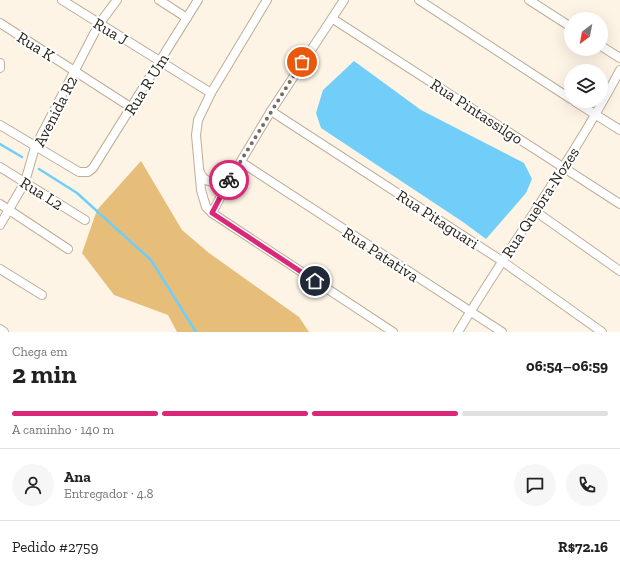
<!DOCTYPE html>
<html lang="pt">
<meta charset="utf-8">
<style>
body{margin:0;font-family:"Zilla Slab",serif;background:#f6f6f6;color:#222;height:100vh;display:flex;flex-direction:column;font-size:15px;white-space:nowrap}
*{box-sizing:border-box;margin:0}
p{font-size:13px;color:#767676}
.icon{flex:none;width:22px;height:22px;fill:none;stroke:currentColor;stroke-width:2;stroke-linecap:round;stroke-linejoin:round}
.map{position:relative;height:332px;overflow:hidden}
.sheet{display:flex;flex-direction:column;background:#fff;flex:1}
.sheet>*{flex:none}
.needle{width:26px;rotate:212deg}
.controls{position:absolute;left:564px;top:12px;display:grid;gap:8px}
.controls a{display:grid;place-items:center;width:44px;height:44px;border-radius:50%;background:#fff;box-shadow:0 4px 16px #0002;font-size:20px}
.pin{position:absolute;display:grid;place-items:center;width:34px;height:34px;color:#fff;margin:-17px;border:2px solid #fff;border-radius:50%;box-shadow:0 1px 4px #0007}
.courier{position:absolute;display:grid;place-items:center;width:40px;height:40px;margin:-20px;border:3px solid #db2777;border-radius:50%;background:#fff;color:#222;box-shadow:0 1px 5px #0007}
.head em{font-style:normal;font-weight:800}
.head div{display:flex;flex-direction:column-reverse}
.head{display:flex;align-items:center;justify-content:space-between;height:68px;padding:0 12px}
h1{font-size:26px;font-weight:800;line-height:30px}
.bar{display:grid;grid-template-columns:repeat(4,1fr);gap:6px 4px;align-content:center;height:48px;padding:0 12px}
.bar i{height:5px;border-radius:3px;background:#e0e0e0}
.bar .selected{background:#db2777}
.bar p{grid-column:span 4}
.line{display:flex;align-items:center;gap:10px;padding:0 12px;border-top:1px solid #e0e0e0}
.line div{flex:1}
.round{display:grid;place-items:center;flex:none;width:42px;height:42px;border-radius:21px;background:#f6f6f6}
.map>svg:first-child{display:block}
.green{fill:#e7bd7a}
.water{fill:#70cef8}
.lines{fill:none;stroke-linecap:round;stroke-linejoin:round}
.stream{stroke:#70cef8;stroke-width:2.5}
.minor-casing{stroke:#bdae98;stroke-width:10}
.minor{stroke:#fff;stroke-width:8}
.done{stroke:#736d62;stroke-width:4;stroke-dasharray:0 7.2}
.route{stroke:#db2777;stroke-width:5}
.labels{text-anchor:middle;stroke-width:4;stroke-linejoin:round;paint-order:stroke}
.street-label{font-size:16px;fill:#29241b;stroke:#fff}
</style>
<div class="map">
<svg width="620" height="332" viewBox="0 0 620 332">
<rect width="100%" height="100%" fill="#fdf4e6"/>
<path class="green" d="M141,161L182,230L209,253L299,317L309,332H177L168,315L114,295L82,253L97,210Z"/>
<path class="water" d="M354,61L421,110L524,163L532,179L526,193L486,239L463,222L321,128L316,113L323,90Z"/>
<g class="lines">
<g class="stream">
<path d="M0,144L22,157"/>
<path d="M39,169L77,193L151,260L196,332"/>
</g>
<g class="minor-casing">
<g id="minor">
<path d="M62,0L211,93"/>
<path d="M159,0L187,18"/>
<path d="M267,0L211,93L198,120L196,135L201,190L206,207L212,213L393,332"/>
<path d="M419,0L571,99"/>
<path d="M529,0L571,27"/>
<path d="M333,19L620,204"/>
<path d="M0,23L132,108"/>
<path d="M601,46L620,58"/>
<path d="M0,63V68"/>
<path d="M574,101L620,130"/>
<path d="M271,111L502,261L602,332"/>
<path d="M0,125L79,172H88L93,168L198,0"/>
<path d="M241,162L502,332"/>
<path d="M0,167L85,220"/>
<path d="M200,172C204,185 218,182 229,181"/>
<path d="M0,204L68,249"/>
<path d="M535,211L620,271"/>
<path d="M212,213L229,181L271,111L344,0"/>
<path d="M0,225L25,182L35,147L99,24L117,0"/>
<path d="M0,269L42,295"/>
<path d="M0,329L4,332"/>
<path d="M458,332C511,244 572,161 620,70"/>
</g>
</g>
<use href="#minor" class="minor"/>
</g>
<g class="lines">
<path class="done" d="M229,180L302,62"/>
<path class="route" d="M229,180L212,213L315,281"/>
</g>
<g class="labels">
<g class="street-label">
<text transform="translate(111 31) rotate(31)" y="6">Rua J</text>
<text transform="translate(36 46) rotate(32)" y="6">Rua K</text>
<text transform="translate(146 84) rotate(-58)" y="6">Rua R Um</text>
<text transform="translate(55 111) rotate(-63)" y="6">Avenida R2</text>
<text transform="translate(477 111) rotate(33)" y="6">Rua Pintassilgo</text>
<text transform="translate(42 193) rotate(32)" y="6">Rua L2</text>
<text transform="translate(540 202) rotate(-57)" y="6">Rua Quebra-Nozes</text>
<text transform="translate(438 219) rotate(33)" y="6">Rua Pitaguari</text>
<text transform="translate(381 254) rotate(33)" y="6">Rua Patativa</text>
</g>
</g>
</svg>
<div class="controls">
<a><svg class="needle" viewBox="-14 -14 28 28"><path d="M0-13l5 13h-10z" fill="#e53935"/><path d="M0 13l5-13h-10z" fill="#767676"/></svg></a>
<a><svg class="icon" aria-label="layers" viewBox="0 0 24 24"><path d="M12 4l9 5-9 5-9-5zM3 14l9 5 9-5"/></svg></a>
</div>
<div class="pin" style="left:302px;top:62px;background:#ea580c"><svg class="icon" aria-label="bag" viewBox="0 0 24 24"><path d="M5 8h14l-1 12H6zM9 8a3 3 0 0 1 6 0"/></svg></div>
<div class="pin" style="left:315px;top:281px;background:#1f2937"><svg class="icon" aria-label="home" viewBox="0 0 24 24"><path d="M3 11l9-7 9 7M6 9v11h12V9"/></svg></div>
<div class="courier" style="left:229px;top:180px"><svg class="icon" aria-label="bike" viewBox="0 0 24 24"><circle cx="6" cy="16" r="4"/><circle cx="18" cy="16" r="4"/><path d="M6 16l4-8h5l3 8M10 8l3 8H6M13 5h3"/></svg></div>
</div>
<section class="sheet">
<div class="head"><div><h1>2 min</h1><p>Chega em</p></div><em>06:54–06:59</em></div>
<div class="bar"><i class="selected"></i><i class="selected"></i><i class="selected"></i><i></i><p>A caminho · 140 m</p></div>
<div class="line" style="height:72px"><a class="round"><svg class="icon" aria-label="person" viewBox="0 0 24 24"><circle cx="12" cy="8" r="4"/><path d="M4 21q1-7 8-7t8 7"/></svg></a><div><b>Ana</b><p>Entregador · 4.8</p></div><a class="round"><svg class="icon" aria-label="chat" viewBox="0 0 24 24"><path d="M4 5h16v11H9l-5 4z"/></svg></a><a class="round"><svg class="icon" aria-label="phone" viewBox="0 0 24 24"><path d="M5 4h4l2 5-3 2q2 4 5 5l2-3 5 2v4C11 20 4 13 5 4z"/></svg></a></div>
<div class="line" style="height:52px"><div>Pedido #2759</div><b>R$72.16</b></div>
</section>
